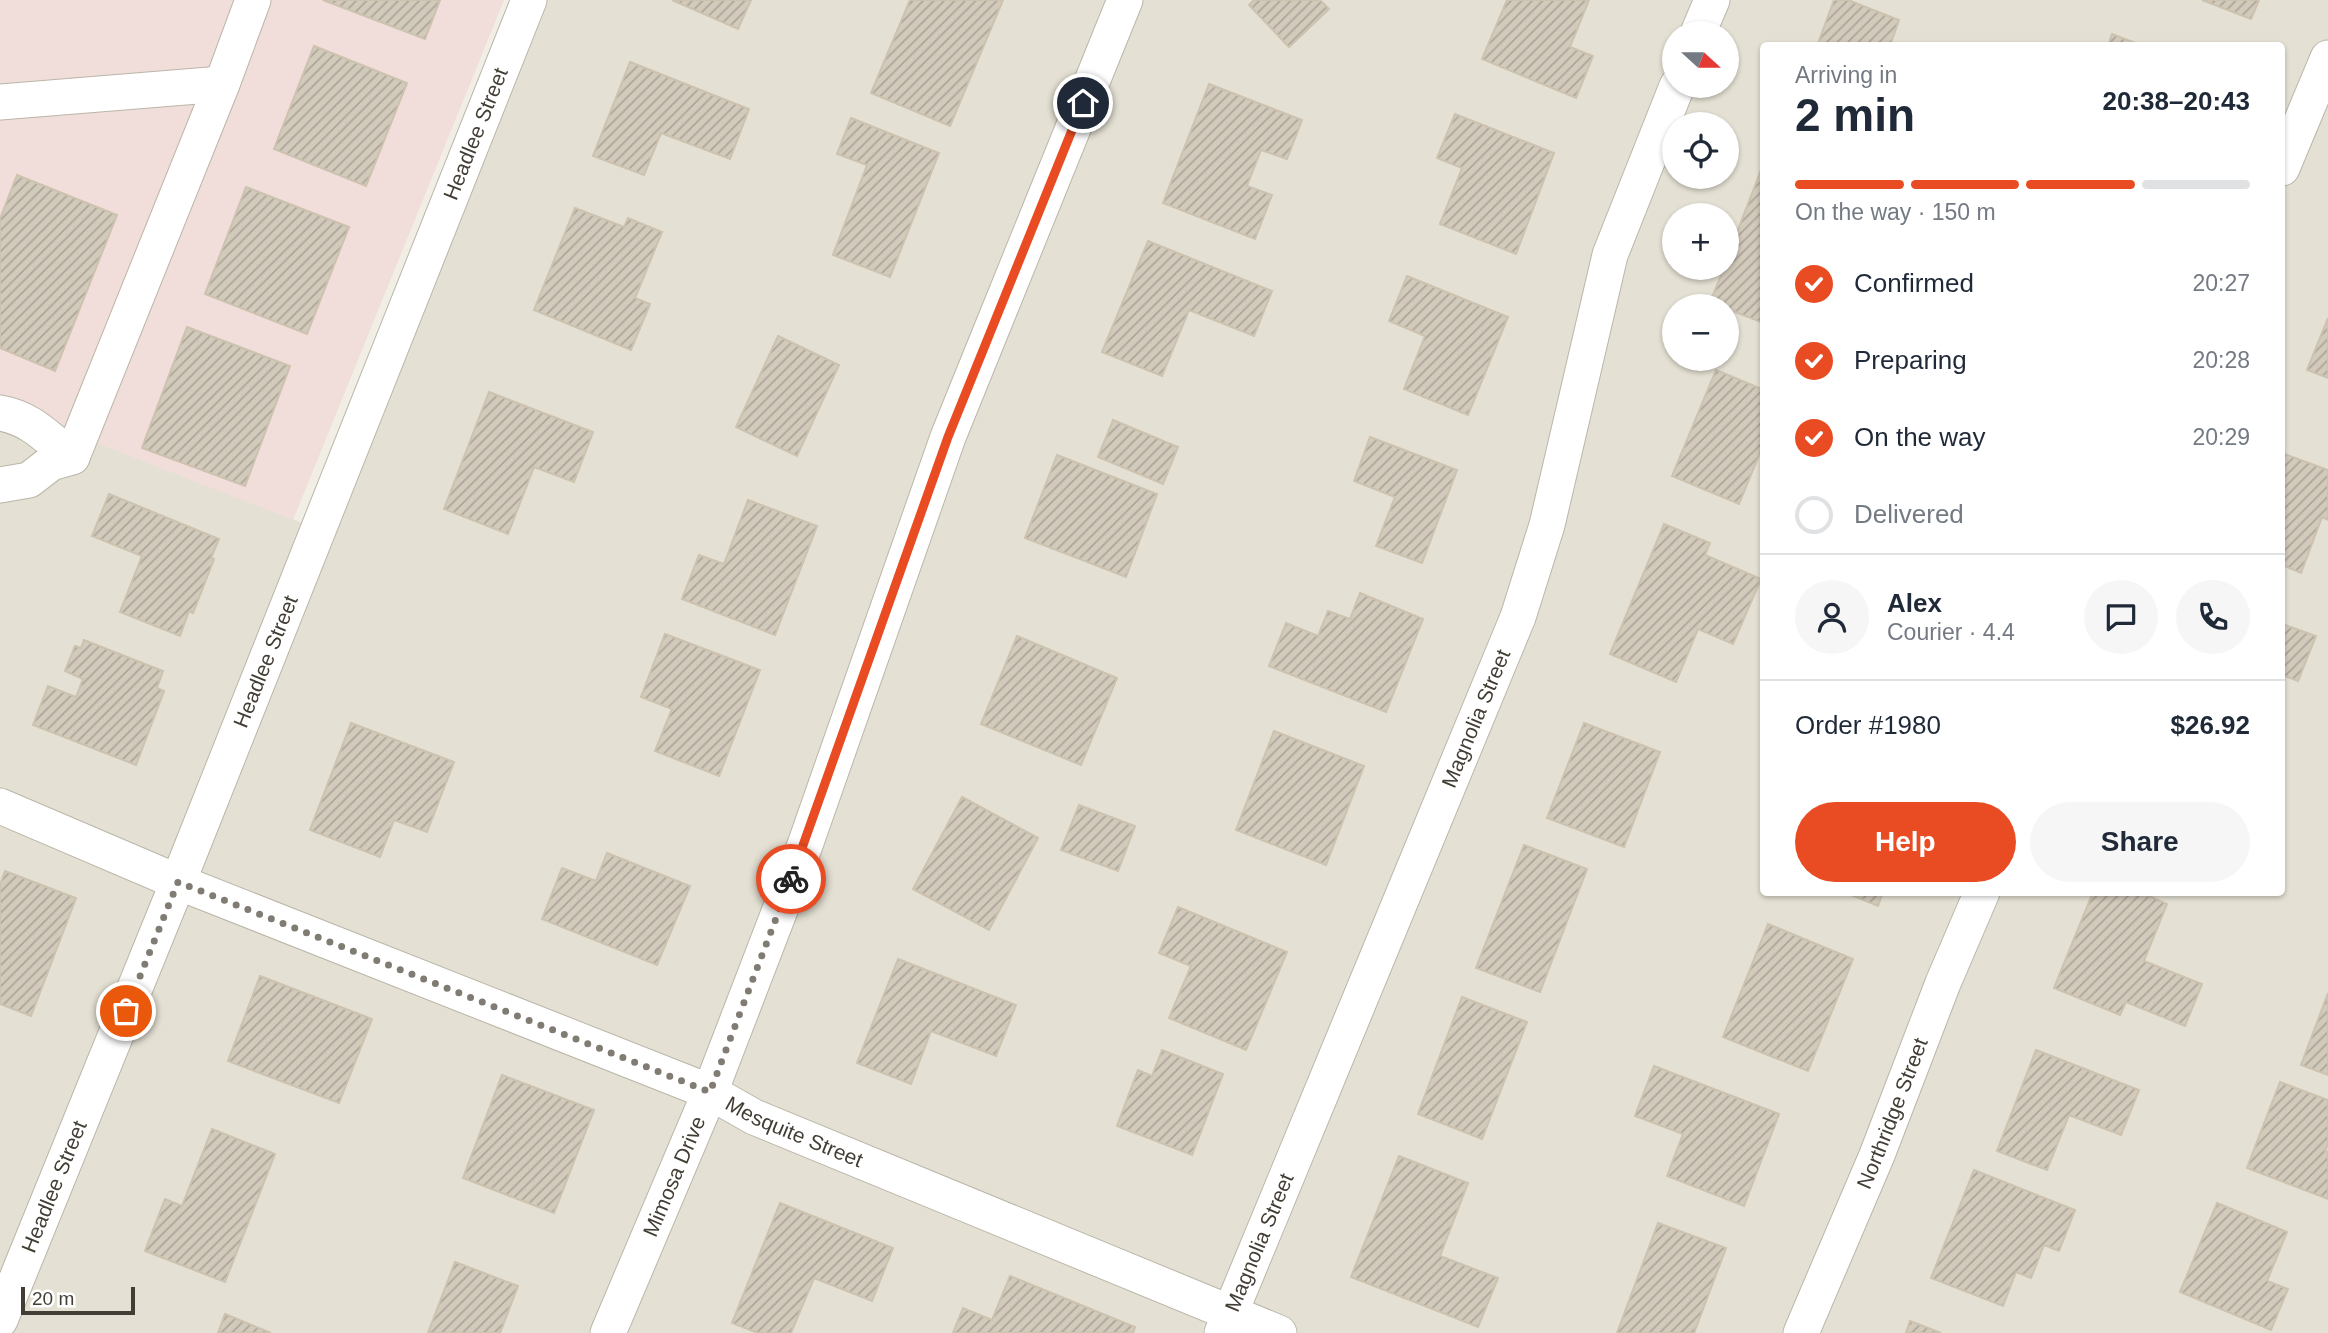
<!DOCTYPE html>
<meta charset="utf-8">
<style>
body{margin:0;font-family:Helvetica,sans-serif;background:#f6f6f7;color:#1f2937;height:100vh;display:flex;flex-direction:column;font-size:26px;white-space:nowrap}
*{box-sizing:border-box;margin:0}
p{font-size:23px;color:#747a83}
.icon{flex:none;width:38px;height:38px;fill:none;stroke:currentColor;stroke-width:2;stroke-linecap:round;stroke-linejoin:round}
.map{position:relative;flex:1;overflow:hidden}
.side{position:absolute;left:1760px;top:42px;width:525px;height:854px;display:flex;flex-direction:column;background:#fff;border-radius:7px;box-shadow:0 2px 5px #0004}
.side>*{flex:none}
.needle{width:46px;rotate:111deg}
.controls{position:absolute;left:1662px;top:21px;display:grid;gap:14px}
.controls a{display:grid;place-items:center;width:77px;height:77px;border-radius:50%;background:#fff;box-shadow:0 2px 5px #0004;font-size:35px}
.scale{position:absolute;left:21px;bottom:18px;width:114px;box-sizing:border-box;padding-left:7px;border:4px solid #433e35;border-top:0;font-size:19px;line-height:24px;white-space:nowrap;color:#433e35;-webkit-text-stroke:5px #fff;paint-order:stroke}
.pin{position:absolute;display:grid;place-items:center;width:60px;height:60px;color:#fff;margin:-30px;border:4px solid #fff;border-radius:50%;box-shadow:0 2px 7px #0007}
.courier{position:absolute;display:grid;place-items:center;width:70px;height:70px;margin:-35px;border:5px solid #e94c23;border-radius:50%;background:#fff;color:#222;box-shadow:0 2px 9px #0007}
.summary em{font-style:normal;font-weight:600}
.summary div{display:flex;flex-direction:column-reverse}
.summary{display:flex;align-items:center;justify-content:space-between;height:119px;padding:0 35px}
h1{font-size:46px;font-weight:600;line-height:52px}
.bar{display:grid;grid-template-columns:repeat(4,1fr);gap:10px 7px;align-content:center;height:84px;padding:0 35px}
.bar i{height:9px;border-radius:5px;background:#e0e1e3}
.bar .current{background:#e94c23}
.bar p{grid-column:span 4}
.line{display:flex;align-items:center;gap:18px;padding:0 35px;border-top:2px solid #e0e1e3}
.line div{flex:1}
.round{display:grid;place-items:center;flex:none;width:74px;height:74px;border-radius:37px;background:#f6f6f7}
ol{padding:0 35px;list-style:none}
li{display:flex;align-items:center;gap:21px;height:77px}
li p{margin-inline-start:auto}
li .icon{padding:7px;border-radius:50%;background:#e94c23;color:#fff;stroke-width:4}
li:last-child{color:#747a83}
li i{width:38px;height:38px;border:4px solid #e0e1e3;border-radius:50%}
.cta{display:flex;gap:14px;margin-top:auto;padding:14px 35px}
.cta a{flex:1;height:80px;border-radius:42px;background:#e94c23;color:#fff;font-size:28px;font-weight:600;line-height:80px;text-align:center}
.cta a+a{background:#f6f6f7;color:#1f2937}
.map>svg:first-child{display:block}
.residential{fill:#e4e0d3;fill-rule:evenodd}
.medical{fill:#f1ddd9}
.building{fill:url(#building-hatch);stroke:#ccc2af;stroke-width:2}
.lines{fill:none;stroke-linecap:round;stroke-linejoin:round}
.street-casing{stroke:#bbb6a8;stroke-width:37}
.street{stroke:#fff;stroke-width:35}
.done{stroke:#807c73;stroke-width:7;stroke-dasharray:0 12.6}
.route{stroke:#e94c23;stroke-width:9}
.labels{text-anchor:middle;stroke-width:5;stroke-linejoin:round;paint-order:stroke}
.street-label{font-size:21px;fill:#433e35;stroke:#fff}
</style>
<div class="map">
<svg width="2328" height="1333" viewBox="0 0 2328 1333">
<defs>
<pattern id="building-hatch" width="6" height="6" patternUnits="userSpaceOnUse" patternTransform="scale(1.75)"><rect width="6" height="6" fill="#d2cabb"/><path d="M-1 1l2-2M0 6l6-6M5 7l2-2" fill="none" stroke="#aca599"/></pattern>
</defs>
<rect width="100%" height="100%" fill="#f1eee5"/>
<path class="residential" d="M533,0H2328V1333H0V405L318,529ZM1675,33H1727V86H1675ZM1764,46H2282V892H1764ZM1675,124H1727V177H1675ZM1675,215H1727V268H1675ZM1675,306H1727V359H1675Z"/>
<path class="medical" d="M0,0H504L293,520L0,405Z"/>
<g class="building">
<path d="M323,0H440L425,39Z"/>
<path d="M672,0H751L738,29Z"/>
<path d="M910,0H1003L950,126L871,93Z"/>
<path d="M1254,0H1320L1329,9L1289,47L1249,5Z"/>
<path d="M1507,0H1589L1570,47L1593,56L1576,98L1482,59Z"/>
<path d="M1834,0H1848L1899,20L1890,46H1817Z"/>
<path d="M2202,0H2259L2251,19Z"/>
<path d="M2112,34L2143,46H2108Z"/>
<path d="M314,46L407,83L366,186L274,149Z"/>
<path d="M630,62L749,109L730,159L661,133L644,175L593,156Z"/>
<path d="M1209,84L1302,120L1287,159L1261,150L1247,186L1272,195L1255,239L1163,203Z"/>
<path d="M1455,114L1554,153L1516,254L1440,224L1462,168L1437,158Z"/>
<path d="M851,118L939,153L890,277L833,255L867,165L837,154Z"/>
<path d="M1763,165H1764V323L1727,309V306L1710,302L1724,268H1727V258Z"/>
<path d="M17,175L117,215L55,371L0,348V219Z"/>
<path d="M246,187L349,227L307,334L205,294Z"/>
<path d="M575,208L624,227L628,218L662,232L635,298L650,304L631,350L534,310Z"/>
<path d="M1148,241L1272,291L1254,336L1189,310L1162,376L1102,352Z"/>
<path d="M1407,276L1508,317L1468,415L1404,389L1425,336L1389,321Z"/>
<path d="M2328,318V378L2307,370Z"/>
<path d="M187,327L290,366L245,486L142,448Z"/>
<path d="M778,336L839,365L797,456L736,427Z"/>
<path d="M1716,370L1764,390V443L1739,504L1672,476Z"/>
<path d="M489,392L593,432L574,482L534,467L508,534L444,509Z"/>
<path d="M1113,420L1178,447L1163,484L1098,457Z"/>
<path d="M1370,437L1457,470L1422,563L1376,546L1395,497L1354,481Z"/>
<path d="M2282,453L2328,470V520L2322,517L2301,573L2282,565Z"/>
<path d="M1057,455L1157,494L1126,577L1025,538Z"/>
<path d="M109,494L219,539L211,558L214,559L193,613L189,611L180,636L120,612L142,556L92,536Z"/>
<path d="M748,500L817,526L775,635L682,599L699,555L724,564Z"/>
<path d="M1664,524L1710,543L1705,555L1761,579L1733,644L1698,629L1676,682L1610,654Z"/>
<path d="M1360,593L1423,619L1386,712L1269,666L1286,623L1318,636L1328,611L1350,619Z"/>
<path d="M2282,624L2316,636L2298,681L2282,675Z"/>
<path d="M665,634L760,670L719,776L655,751L672,709L641,697Z"/>
<path d="M1017,636L1117,678L1081,765L981,724Z"/>
<path d="M84,640L163,671L157,688L164,691L136,765L33,725L48,686L76,697L83,679L65,671L75,646L81,648Z"/>
<path d="M351,723L454,762L427,832L394,820L380,857L310,830Z"/>
<path d="M1584,723L1660,752L1624,847L1547,818Z"/>
<path d="M1274,731L1364,766L1326,865L1236,830Z"/>
<path d="M962,797L1038,838L989,930L913,889Z"/>
<path d="M1079,805L1135,826L1118,871L1061,850Z"/>
<path d="M1524,845L1587,869L1540,992L1476,968Z"/>
<path d="M607,853L690,886L657,965L542,919L562,868L596,881Z"/>
<path d="M5,871L76,898L31,1016L0,1004V885Z"/>
<path d="M1844,892H1883L1878,906Z"/>
<path d="M2093,892H2140L2167,904L2144,961L2202,984L2185,1026L2126,1002L2120,1015L2054,988Z"/>
<path d="M1178,907L1287,952L1246,1050L1169,1018L1191,966L1159,953Z"/>
<path d="M1768,924L1853,959L1808,1071L1723,1037Z"/>
<path d="M898,959L1016,1005L996,1056L931,1031L911,1084L857,1063Z"/>
<path d="M260,976L372,1019L339,1103L228,1061Z"/>
<path d="M2328,993V1075L2301,1065Z"/>
<path d="M1462,997L1527,1022L1482,1139L1418,1114Z"/>
<path d="M1162,1050L1223,1074L1192,1155L1117,1126L1138,1070L1152,1076Z"/>
<path d="M2036,1050L2139,1090L2121,1135L2069,1115L2047,1170L1997,1151Z"/>
<path d="M1654,1066L1779,1114L1744,1206L1667,1176L1683,1134L1635,1116Z"/>
<path d="M502,1075L594,1110L554,1213L463,1178Z"/>
<path d="M2280,1082L2328,1100V1144L2325,1151L2328,1152V1199L2247,1168Z"/>
<path d="M212,1129L275,1154L225,1282L145,1251L165,1199L182,1206Z"/>
<path d="M1399,1156L1468,1183L1440,1256L1498,1278L1478,1327L1351,1277Z"/>
<path d="M1974,1170L2075,1210L2059,1251L2044,1245L2031,1278L2016,1272L2003,1306L1931,1278Z"/>
<path d="M780,1203L893,1248L872,1301L814,1278L791,1333H758L732,1323Z"/>
<path d="M2217,1203L2287,1232L2267,1281L2288,1289L2271,1330L2180,1292Z"/>
<path d="M1658,1223L1726,1248L1694,1333H1617Z"/>
<path d="M455,1262L518,1286L500,1333H428Z"/>
<path d="M1010,1276L1135,1327L1133,1333H953L963,1308L992,1320Z"/>
<path d="M225,1314L271,1333H218Z"/>
<path d="M1910,1321L1941,1333H1906Z"/>
</g>
<g class="lines">
<g class="street-casing">
<g id="street">
<path d="M1698,33L1712,0"/>
<path d="M0,102L222,84"/>
<path d="M2282,168L2328,58"/>
<path d="M0,413C33,419 47,438 72,457L51,463L29,480L0,485"/>
<path d="M72,457L222,84L253,0"/>
<path id="s1" d="M0,806L178,882L710,1092L754,1117L1279,1333"/>
<path id="s2" d="M0,1320L178,882L529,0"/>
<path id="s3" d="M608,1333L710,1092L805,845L948,437L1125,0"/>
<path id="s4" d="M1222,1333L1518,617L1547,525L1610,255L1677,86"/>
<path id="s5" d="M1801,1333L1877,1155L1943,983L1982,892"/>
</g>
</g>
<use href="#street" class="street"/>
</g>
<g class="lines">
<path class="done" d="M126,1011L178,882L710,1092L791,879"/>
<path class="route" d="M791,879L948,437L1083,103"/>
</g>
<g class="labels">
<g class="street-label">
<text dy="7" stroke="none"><textPath href="#s2" startOffset="1278">Headlee Street</textPath></text>
<text dy="7" stroke="none"><textPath href="#s2" startOffset="710">Headlee Street</textPath></text>
<text dy="7" stroke="none"><textPath href="#s4" startOffset="665">Magnolia Street</textPath></text>
<text dy="7" stroke="none"><textPath href="#s5" startOffset="238">Northridge Street</textPath></text>
<text dy="7" stroke="none"><textPath href="#s1" startOffset="859">Mesquite Street</textPath></text>
<text dy="7" stroke="none"><textPath href="#s3" startOffset="170">Mimosa Drive</textPath></text>
<text dy="7" stroke="none"><textPath href="#s2" startOffset="144">Headlee Street</textPath></text>
<text dy="7" stroke="none"><textPath href="#s4" startOffset="98">Magnolia Street</textPath></text>
</g>
</g>
</svg>
<div class="controls">
<a><svg class="needle" viewBox="-14 -14 28 28"><path d="M0-13l5 13h-10z" fill="#e53935"/><path d="M0 13l5-13h-10z" fill="#747a83"/></svg></a>
<a><svg class="icon" aria-label="locate" viewBox="0 0 24 24"><circle cx="12" cy="12" r="6"/><path d="M12 2v4M12 18v4M2 12h4M18 12h4"/></svg></a>
<a>+</a>
<a>−</a>
</div>
<div class="scale">20 m</div>
<div class="pin" style="left:126px;top:1011px;background:#ea580c"><svg class="icon" aria-label="bag" viewBox="0 0 24 24"><path d="M5 8h14l-1 12H6zM9 8a3 3 0 0 1 6 0"/></svg></div>
<div class="pin" style="left:1083px;top:103px;background:#1f2937"><svg class="icon" aria-label="home" viewBox="0 0 24 24"><path d="M3 11l9-7 9 7M6 9v11h12V9"/></svg></div>
<div class="courier" style="left:791px;top:879px"><svg class="icon" aria-label="bike" viewBox="0 0 24 24"><circle cx="6" cy="16" r="4"/><circle cx="18" cy="16" r="4"/><path d="M6 16l4-8h5l3 8M10 8l3 8H6M13 5h3"/></svg></div>
<section class="side">
<div class="summary"><div><h1>2 min</h1><p>Arriving in</p></div><em>20:38–20:43</em></div>
<div class="bar"><i class="current"></i><i class="current"></i><i class="current"></i><i></i><p>On the way · 150 m</p></div>
<ol>
<li><svg class="icon" aria-label="check" viewBox="0 0 24 24"><path d="M5 12l5 5 9-10"/></svg>Confirmed<p>20:27</p></li>
<li><svg class="icon" aria-label="check" viewBox="0 0 24 24"><path d="M5 12l5 5 9-10"/></svg>Preparing<p>20:28</p></li>
<li><svg class="icon" aria-label="check" viewBox="0 0 24 24"><path d="M5 12l5 5 9-10"/></svg>On the way<p>20:29</p></li>
<li><i></i>Delivered</li>
</ol>
<div class="line" style="height:126px"><a class="round"><svg class="icon" aria-label="person" viewBox="0 0 24 24"><circle cx="12" cy="8" r="4"/><path d="M4 21q1-7 8-7t8 7"/></svg></a><div><b>Alex</b><p>Courier · 4.4</p></div><a class="round"><svg class="icon" aria-label="chat" viewBox="0 0 24 24"><path d="M4 5h16v11H9l-5 4z"/></svg></a><a class="round"><svg class="icon" aria-label="phone" viewBox="0 0 24 24"><path d="M5 4h4l2 5-3 2q2 4 5 5l2-3 5 2v4C11 20 4 13 5 4z"/></svg></a></div>
<div class="line" style="height:91px"><div>Order #1980</div><b>$26.92</b></div>
<div class="cta"><a>Help</a><a>Share</a></div>
</section>
</div>
